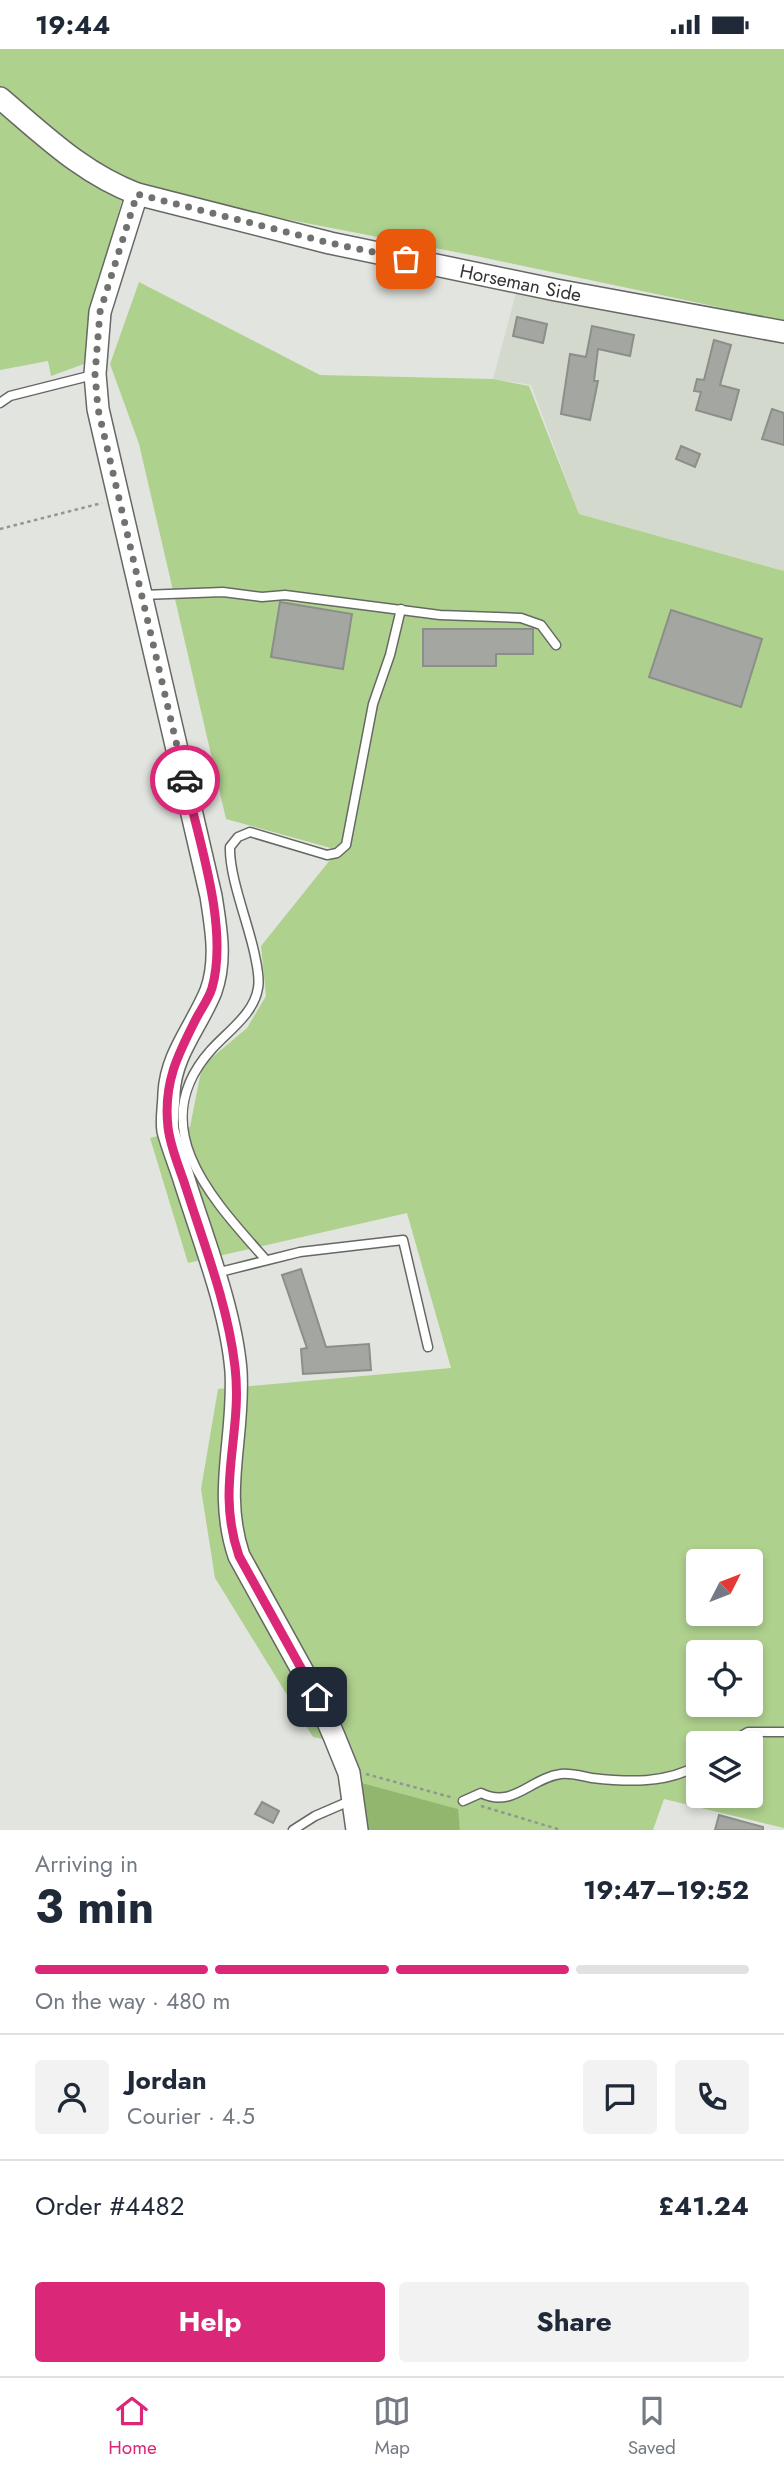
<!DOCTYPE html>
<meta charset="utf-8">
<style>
body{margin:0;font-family:Jost,sans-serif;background:#f2f2f3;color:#1f2937;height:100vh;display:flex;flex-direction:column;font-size:26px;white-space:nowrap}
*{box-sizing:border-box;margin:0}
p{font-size:23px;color:#747a83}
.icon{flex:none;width:38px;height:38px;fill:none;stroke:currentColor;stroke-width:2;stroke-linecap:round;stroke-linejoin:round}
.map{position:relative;height:1781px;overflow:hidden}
.side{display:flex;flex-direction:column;background:#fff;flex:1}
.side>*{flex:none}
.needle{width:46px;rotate:48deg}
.buttons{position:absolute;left:686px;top:1500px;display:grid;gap:14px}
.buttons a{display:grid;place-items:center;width:77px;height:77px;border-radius:7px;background:#fff;box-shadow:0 4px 10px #0003;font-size:35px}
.pin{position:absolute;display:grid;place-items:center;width:60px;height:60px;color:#fff;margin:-30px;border-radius:14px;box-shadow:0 4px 10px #0006}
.courier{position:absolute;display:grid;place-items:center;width:70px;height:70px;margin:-35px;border:5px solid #db2777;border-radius:50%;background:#fff;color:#222;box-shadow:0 2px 9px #0007}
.overview em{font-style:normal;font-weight:700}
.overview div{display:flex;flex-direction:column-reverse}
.overview{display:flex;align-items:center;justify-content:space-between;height:119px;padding:0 35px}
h1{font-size:46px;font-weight:700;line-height:52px}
.bar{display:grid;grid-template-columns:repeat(4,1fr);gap:10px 7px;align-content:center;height:84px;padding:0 35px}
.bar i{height:9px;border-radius:5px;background:#e0e1e3}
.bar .current{background:#db2777}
.bar p{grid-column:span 4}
.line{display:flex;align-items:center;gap:18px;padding:0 35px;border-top:2px solid #e0e1e3}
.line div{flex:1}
.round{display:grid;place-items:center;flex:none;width:74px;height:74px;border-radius:7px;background:#f2f2f3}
.button{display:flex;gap:14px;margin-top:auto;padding:14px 35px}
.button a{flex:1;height:80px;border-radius:7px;background:#db2777;color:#fff;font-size:28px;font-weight:700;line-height:80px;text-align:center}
.button a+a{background:#f2f2f3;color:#1f2937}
.status{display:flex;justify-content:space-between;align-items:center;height:49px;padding:0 35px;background:#fff;direction:ltr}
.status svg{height:19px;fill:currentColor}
.tab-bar{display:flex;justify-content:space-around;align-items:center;height:98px;border-top:2px solid #e0e1e3;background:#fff;font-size:19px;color:#747a83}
.tab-bar a{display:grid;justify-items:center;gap:4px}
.tab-bar .current{color:#db2777}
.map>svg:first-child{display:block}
.built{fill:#d3dacd}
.green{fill:#afd18e;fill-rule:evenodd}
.forest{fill:#93b66f}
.building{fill:#a4a7a1;stroke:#8c8f89;stroke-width:2}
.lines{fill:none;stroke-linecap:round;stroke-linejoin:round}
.lane-casing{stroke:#666963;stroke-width:11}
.secondary-casing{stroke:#666963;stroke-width:24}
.path{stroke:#939591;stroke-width:2.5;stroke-dasharray:3.5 3.5;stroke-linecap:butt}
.lane{stroke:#fff;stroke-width:8}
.secondary{stroke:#fff;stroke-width:21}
.done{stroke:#70726f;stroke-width:7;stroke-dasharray:0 12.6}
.route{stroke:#db2777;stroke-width:9}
.labels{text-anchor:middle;stroke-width:5;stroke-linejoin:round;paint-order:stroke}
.street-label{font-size:19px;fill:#333432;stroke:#eff2ec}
</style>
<div class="status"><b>19:44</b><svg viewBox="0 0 49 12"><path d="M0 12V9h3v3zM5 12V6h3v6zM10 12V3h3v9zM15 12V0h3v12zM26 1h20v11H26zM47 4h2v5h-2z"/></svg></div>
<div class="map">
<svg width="784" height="1781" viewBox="0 0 784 1781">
<rect width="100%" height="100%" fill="#e2e5df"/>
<path class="built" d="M517,240L784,281V522L579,465L531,336L493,330Z"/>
<g class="green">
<path d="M0,0H784V272L476,207L135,141L0,44Z"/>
<path d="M0,58L124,143L94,253L84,315L51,327L48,312L0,321Z"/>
<path d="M139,233L320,326L493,330L529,337L579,465L784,522V1779L664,1750L653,1781H460L457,1760L355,1732L349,1695L313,1688L215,1529L201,1440L218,1340L451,1319L407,1164L188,1214L150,1089L190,1078L202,1017L247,979L266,947L261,897L338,801L226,770L139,395L110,315ZM698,1512H751V1564H698ZM698,1603H751V1656H698ZM698,1694H751V1746H698Z"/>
</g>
<path class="forest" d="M355,1732L458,1760L460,1781H364Z"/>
<g class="building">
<path d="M517,268L547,275L543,294L513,287Z"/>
<path d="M592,277L634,286L630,307L598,300L594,332H598L590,371L561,365L570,305L586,308Z"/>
<path d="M714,291L731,296L720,336L739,341L731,371L696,361L701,343L694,342L697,330L704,331Z"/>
<path d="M772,360L784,364V396L762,390Z"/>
<path d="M681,397L700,405L695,418L676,410Z"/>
<path d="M280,553L352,565L343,620L271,608Z"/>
<path d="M671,561L762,590L741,658L649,628Z"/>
<path d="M423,580H533V605H496V617H423Z"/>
<path d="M301,1220L326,1298L369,1295L371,1321L303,1325L301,1300L307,1299L282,1226Z"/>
<path d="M262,1753L279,1762L273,1774L255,1765Z"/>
<path d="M719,1766L763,1778V1781H715Z"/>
</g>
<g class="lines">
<g class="lane-casing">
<g id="lane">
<path d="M0,354L10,347L93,326"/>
<path d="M142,546L223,543L262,548L285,546L440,566L521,569L541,576L556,596"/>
<path d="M266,1211C213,1151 142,1078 211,1001C228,982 254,965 258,939C260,929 257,917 255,907C249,876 229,828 230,798L238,788L250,783L327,806L337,804L346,796L373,655L390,606L401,560"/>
<path d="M216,1224L300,1203L403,1191L428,1298"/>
<path d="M729,1694L748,1683H784"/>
<path d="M463,1752L481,1744C513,1760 530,1729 561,1725C572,1724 581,1727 592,1729C627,1733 667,1735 698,1716"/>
<path d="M293,1781L315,1767L352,1751"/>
</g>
</g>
<g class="secondary-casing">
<g id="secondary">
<path id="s1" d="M0,49C45,87 82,124 137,145L330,194L556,241L784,283"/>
<path d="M137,145L100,263L95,325L98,360L211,847C216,879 222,911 211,942C197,977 171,1005 169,1044C169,1056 166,1070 168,1082C172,1097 178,1112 183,1127C202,1188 231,1260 236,1322C240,1388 217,1442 239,1507L317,1648L334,1687L349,1724L357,1781"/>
</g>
</g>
<g class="path">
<path d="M0,480L102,454"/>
<path d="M366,1725L454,1749"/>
<path d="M481,1757L561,1781"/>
</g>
<use href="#lane" class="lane"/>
<use href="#secondary" class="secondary"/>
</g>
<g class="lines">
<path class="done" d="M185,731L98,360L95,325L100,263L137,145L330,194L406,210"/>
<path class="route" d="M185,731C199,792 229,879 212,939C209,949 202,959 197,968C178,1005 163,1034 168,1078C170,1098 180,1120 186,1139C205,1198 228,1257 235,1318C243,1385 215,1438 239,1507L317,1648"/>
</g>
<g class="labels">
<g class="street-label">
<text dy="7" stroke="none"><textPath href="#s1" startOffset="562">Horseman Side</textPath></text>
</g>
</g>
</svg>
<div class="buttons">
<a><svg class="needle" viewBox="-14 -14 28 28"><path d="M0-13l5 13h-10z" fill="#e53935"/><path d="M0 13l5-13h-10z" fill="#747a83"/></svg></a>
<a><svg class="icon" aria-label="locate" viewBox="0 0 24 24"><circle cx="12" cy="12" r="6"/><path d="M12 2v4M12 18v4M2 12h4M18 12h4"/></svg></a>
<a><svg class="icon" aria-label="layers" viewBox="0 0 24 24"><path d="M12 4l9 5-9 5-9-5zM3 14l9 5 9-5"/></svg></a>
</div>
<div class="pin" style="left:406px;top:210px;background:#ea580c"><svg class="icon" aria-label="bag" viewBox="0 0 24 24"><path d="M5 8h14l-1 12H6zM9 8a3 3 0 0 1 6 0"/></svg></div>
<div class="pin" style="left:317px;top:1648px;background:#1f2937"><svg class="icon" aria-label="home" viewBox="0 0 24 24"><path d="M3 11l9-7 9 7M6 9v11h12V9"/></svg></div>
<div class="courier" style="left:185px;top:731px"><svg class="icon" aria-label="car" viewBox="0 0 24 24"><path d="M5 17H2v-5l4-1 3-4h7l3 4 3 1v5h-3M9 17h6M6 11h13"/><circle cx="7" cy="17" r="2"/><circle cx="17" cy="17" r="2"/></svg></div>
</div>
<section class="side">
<div class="overview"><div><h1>3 min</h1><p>Arriving in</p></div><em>19:47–19:52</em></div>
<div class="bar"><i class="current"></i><i class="current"></i><i class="current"></i><i></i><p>On the way · 480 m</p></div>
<div class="line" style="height:126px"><a class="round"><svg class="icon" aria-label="person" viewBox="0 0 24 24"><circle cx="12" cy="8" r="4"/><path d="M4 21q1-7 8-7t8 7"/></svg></a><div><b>Jordan</b><p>Courier · 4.5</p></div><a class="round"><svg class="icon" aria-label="chat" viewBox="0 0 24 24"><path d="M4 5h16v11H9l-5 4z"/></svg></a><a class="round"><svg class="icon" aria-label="phone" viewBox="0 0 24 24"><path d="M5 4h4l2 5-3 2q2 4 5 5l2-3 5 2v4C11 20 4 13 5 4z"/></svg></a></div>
<div class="line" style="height:91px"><div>Order #4482</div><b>£41.24</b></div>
<div class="button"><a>Help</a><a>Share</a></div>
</section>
<nav class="tab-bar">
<a class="current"><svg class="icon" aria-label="home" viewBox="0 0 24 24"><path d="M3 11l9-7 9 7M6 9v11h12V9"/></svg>Home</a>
<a><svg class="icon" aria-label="map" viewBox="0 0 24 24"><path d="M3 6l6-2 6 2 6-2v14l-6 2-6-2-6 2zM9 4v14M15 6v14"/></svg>Map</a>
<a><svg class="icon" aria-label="saved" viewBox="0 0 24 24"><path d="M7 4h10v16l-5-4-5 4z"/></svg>Saved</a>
</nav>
